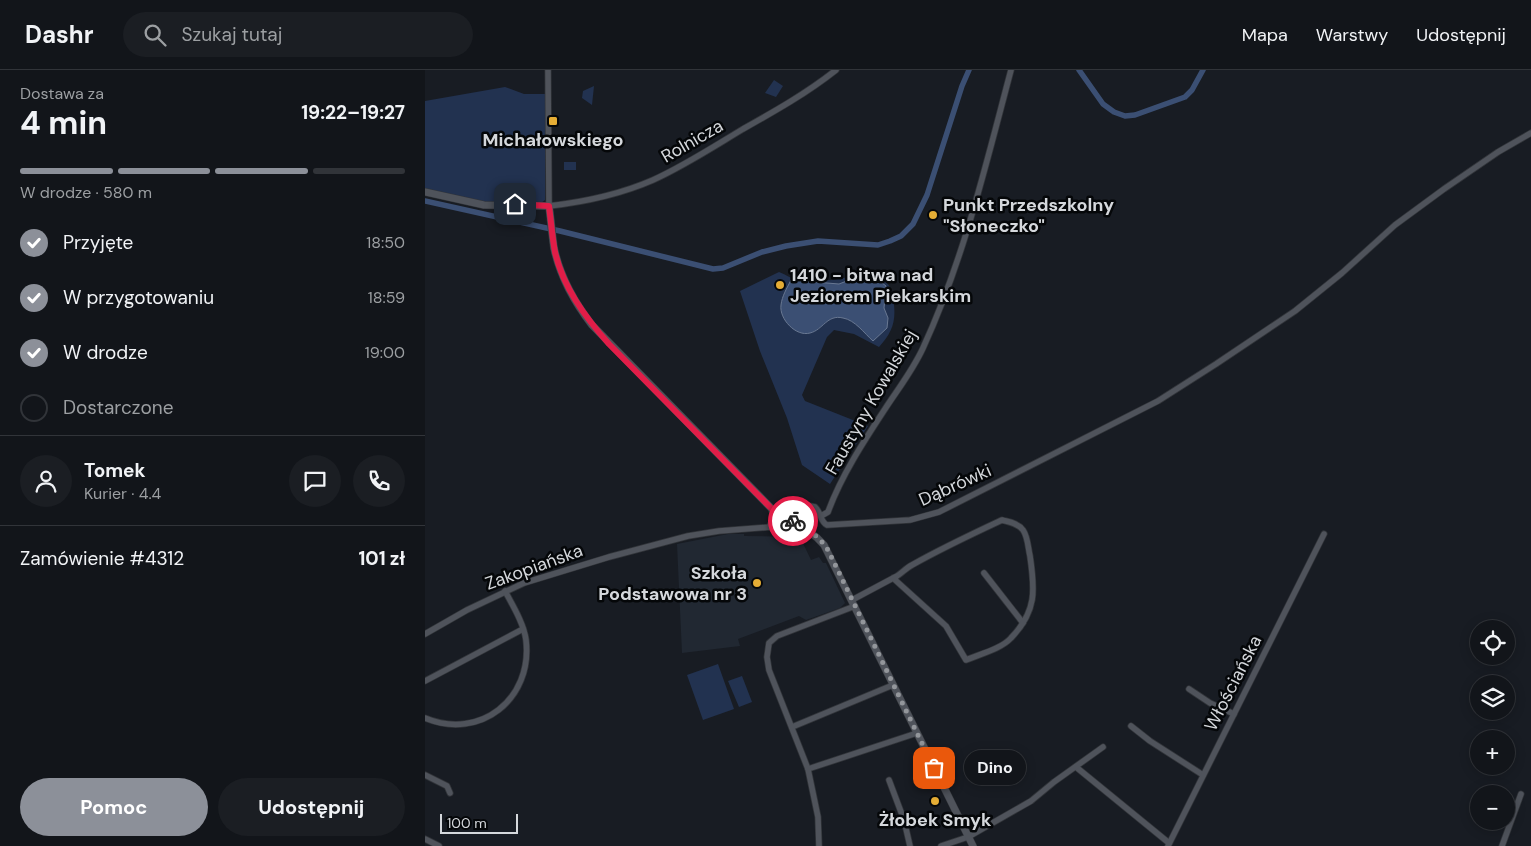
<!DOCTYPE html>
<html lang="pl">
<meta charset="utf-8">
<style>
body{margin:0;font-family:"DM Sans",sans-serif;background:#1b1e23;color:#f1f3f6;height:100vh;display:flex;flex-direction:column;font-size:19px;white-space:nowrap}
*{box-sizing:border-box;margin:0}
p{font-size:16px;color:#9c9fa2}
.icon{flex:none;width:28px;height:28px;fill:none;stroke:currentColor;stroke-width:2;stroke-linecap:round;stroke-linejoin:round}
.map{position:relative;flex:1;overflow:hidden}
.sheet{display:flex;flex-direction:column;background:#12151a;width:425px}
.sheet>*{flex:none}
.tools{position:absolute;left:1045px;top:550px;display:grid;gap:10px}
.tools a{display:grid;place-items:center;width:45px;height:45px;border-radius:50%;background:#12151a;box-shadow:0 2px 12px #0003,0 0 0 1px #313439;font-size:25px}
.scale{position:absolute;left:15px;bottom:12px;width:78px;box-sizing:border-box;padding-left:5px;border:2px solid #d5d8dc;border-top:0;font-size:14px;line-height:18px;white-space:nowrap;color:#d5d8dc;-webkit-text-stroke:4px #050709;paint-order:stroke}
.pin{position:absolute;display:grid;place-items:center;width:42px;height:42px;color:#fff;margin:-21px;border-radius:10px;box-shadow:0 2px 8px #0006}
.courier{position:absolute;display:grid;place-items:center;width:50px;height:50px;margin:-25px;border:4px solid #e11d48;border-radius:50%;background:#fff;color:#222;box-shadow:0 1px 6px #0007}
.bubble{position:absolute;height:35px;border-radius:18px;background:#12151a;box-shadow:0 2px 12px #0003,0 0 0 1px #313439;font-size:16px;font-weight:700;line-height:35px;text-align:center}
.summary em{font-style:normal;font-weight:700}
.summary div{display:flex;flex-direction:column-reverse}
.summary{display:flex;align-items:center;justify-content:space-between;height:85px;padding:0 20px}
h1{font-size:32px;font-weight:700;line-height:38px}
.bar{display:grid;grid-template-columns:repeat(4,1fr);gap:8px 5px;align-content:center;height:60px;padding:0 20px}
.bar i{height:6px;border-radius:4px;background:#313439}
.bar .active{background:#8c9099}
.bar p{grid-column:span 4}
.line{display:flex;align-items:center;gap:12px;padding:0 20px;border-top:1px solid #313439}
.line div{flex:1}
.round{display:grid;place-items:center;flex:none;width:52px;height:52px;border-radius:26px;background:#1b1e23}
ol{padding:0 20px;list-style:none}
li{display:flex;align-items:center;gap:15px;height:55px}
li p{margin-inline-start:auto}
li .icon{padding:5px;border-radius:50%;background:#8c9099;color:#fff;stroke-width:4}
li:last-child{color:#9c9fa2}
li i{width:28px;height:28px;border:2px solid #313439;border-radius:50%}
.cta{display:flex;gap:10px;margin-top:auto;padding:10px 20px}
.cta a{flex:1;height:58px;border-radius:30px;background:#8c9099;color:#fff;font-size:20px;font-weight:700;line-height:58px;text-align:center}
.cta a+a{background:#1b1e23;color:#f1f3f6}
header{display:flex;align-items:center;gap:30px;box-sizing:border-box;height:70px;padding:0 25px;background:#12151a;border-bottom:1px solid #313439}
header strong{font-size:24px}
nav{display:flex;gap:28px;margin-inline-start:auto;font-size:18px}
.search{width:350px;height:45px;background:#1b1e23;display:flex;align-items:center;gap:12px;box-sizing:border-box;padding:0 18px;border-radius:28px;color:#9c9fa2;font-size:19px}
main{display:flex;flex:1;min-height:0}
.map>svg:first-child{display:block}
.built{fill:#212832}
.green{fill:#223250}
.water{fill:#3b4f73;stroke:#697892}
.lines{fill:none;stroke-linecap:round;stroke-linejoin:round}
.canal{stroke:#3b4f73;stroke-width:5.5}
.minor-casing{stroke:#32353a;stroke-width:7}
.tertiary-casing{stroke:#32353a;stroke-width:8}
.minor{stroke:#4f535b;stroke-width:5.5}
.tertiary{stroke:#4f535b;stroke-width:7}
.done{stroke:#93969b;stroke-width:5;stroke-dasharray:0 9}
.route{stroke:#e11d48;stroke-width:6}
.poi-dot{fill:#e5ad35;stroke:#050709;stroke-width:2}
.labels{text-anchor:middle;stroke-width:5;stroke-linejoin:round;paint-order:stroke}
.poi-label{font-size:18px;font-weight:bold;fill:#d5d8dc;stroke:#050709}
.street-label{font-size:18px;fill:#d5d8dc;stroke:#050709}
</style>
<header>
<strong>Dashr</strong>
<div class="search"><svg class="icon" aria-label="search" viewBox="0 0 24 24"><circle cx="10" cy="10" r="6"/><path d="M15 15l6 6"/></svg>Szukaj tutaj</div>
<nav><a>Mapa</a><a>Warstwy</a><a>Udostępnij</a></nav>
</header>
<main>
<section class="sheet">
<div class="summary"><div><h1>4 min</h1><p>Dostawa za</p></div><em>19:22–19:27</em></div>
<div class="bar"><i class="active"></i><i class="active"></i><i class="active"></i><i></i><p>W drodze · 580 m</p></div>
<ol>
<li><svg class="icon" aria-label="check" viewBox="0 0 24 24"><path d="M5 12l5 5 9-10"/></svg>Przyjęte<p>18:50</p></li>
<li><svg class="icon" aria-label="check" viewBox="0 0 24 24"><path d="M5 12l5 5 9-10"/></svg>W przygotowaniu<p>18:59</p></li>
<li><svg class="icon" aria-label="check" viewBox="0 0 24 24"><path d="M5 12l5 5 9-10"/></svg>W drodze<p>19:00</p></li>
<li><i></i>Dostarczone</li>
</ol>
<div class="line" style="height:90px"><a class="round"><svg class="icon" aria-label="person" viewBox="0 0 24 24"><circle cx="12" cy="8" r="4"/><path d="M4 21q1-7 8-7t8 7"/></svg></a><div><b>Tomek</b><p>Kurier · 4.4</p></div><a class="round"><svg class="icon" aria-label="chat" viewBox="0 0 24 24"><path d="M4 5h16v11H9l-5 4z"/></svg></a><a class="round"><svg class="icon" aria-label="phone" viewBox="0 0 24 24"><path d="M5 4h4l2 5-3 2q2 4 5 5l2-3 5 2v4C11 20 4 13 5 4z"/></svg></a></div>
<div class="line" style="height:65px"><div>Zamówienie #4312</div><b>101 zł</b></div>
<div class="cta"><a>Pomoc</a><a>Udostępnij</a></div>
</section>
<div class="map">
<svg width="1106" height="776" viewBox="0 0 1106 776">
<rect width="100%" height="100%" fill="#181c23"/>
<path class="built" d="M303,464H319V466L375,467L386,490L394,487L398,493H401L420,533L415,538L381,550L374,546L313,569L315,576L257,583L252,474Z"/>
<g class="green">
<path d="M349,10L358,16L351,27L340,23Z"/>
<path d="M169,16L167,35L157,28L158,21Z"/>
<path d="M80,17L99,24H121L120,130L116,133H60L0,120V31Z"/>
<rect x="139" y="92" width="12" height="8"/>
<path d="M354,202C362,205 368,210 376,211C386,211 397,211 407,210C422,208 451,198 462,213C467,219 468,227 469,235C471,253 466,264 454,277L429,264L409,260L402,267L377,325L380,331L443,356L405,414L377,395L362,348L335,281L315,221Z"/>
<path d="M293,594L309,639L278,650L262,605Z"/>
<path d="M317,606L327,632L314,637L303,611Z"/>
</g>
<path class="water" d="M427,209H452L461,216L459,238L463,248L462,258L448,271C439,263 430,250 418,248C402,244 398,260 385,263C371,267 354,249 356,235C357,226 362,218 366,210L414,214Z"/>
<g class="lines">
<g class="canal">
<path d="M654,0L678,34L689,42L700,46L710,45L760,27L767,20L778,0"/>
<path d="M0,131L135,161L288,199L298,198L337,182L361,176L393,171L453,175L465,171L476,166L488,154L502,125L537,16L544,0"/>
</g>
<g class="minor-casing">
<g id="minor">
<path d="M123,0L124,136C159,132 196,124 228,110C259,96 288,77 318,59C350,41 382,23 411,0"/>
<path d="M396,446L403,442C416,406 439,371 460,339C473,319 488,300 498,278C539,189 561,94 586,0"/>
<path d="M374,454L373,445L376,438"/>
<path d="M344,457L349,448L346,438"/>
<path d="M559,503L598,553"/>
<path d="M427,530C442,522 457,514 472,506C477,503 481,498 487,495C517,478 547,464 577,450C584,452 593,453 598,460C603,467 603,478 605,486C610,520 612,541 586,568C576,579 555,584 541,590L521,556L468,508"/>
<path d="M0,564L42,540L99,513L184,487L263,466L294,461L346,457L380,435L390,437C396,442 395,452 402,455L485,450L514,442L733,331L791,294L870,241L917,203L970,155L1019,119L1073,82L1106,63"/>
<path d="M0,611L98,559"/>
<path d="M764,619L785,633L809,644"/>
<path d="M0,648C55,671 108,629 101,570C99,554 88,536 80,521"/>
<path d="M706,656L725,671L778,705"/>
<path d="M367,657L468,615"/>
<path d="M651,697L744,773"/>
<path d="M383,699L492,663"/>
<path d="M0,705L22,716L25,723"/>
<path d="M464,710L479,750L485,776"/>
<path d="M0,769L14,776"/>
<path d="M394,776L393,747L383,699L344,600L342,587L344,573L352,566L430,536"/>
<path d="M516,776L543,767L606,731L629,712L678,677"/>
<path d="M743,776L899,464"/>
<path d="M1077,776L1096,724"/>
</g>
</g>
<g class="tertiary-casing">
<path id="tertiary" d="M0,122L59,135L124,136C126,150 127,164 129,178C135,206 150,233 167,255L346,438C364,453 383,456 399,475L548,776"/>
</g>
<use href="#minor" class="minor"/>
<use href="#tertiary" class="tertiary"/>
</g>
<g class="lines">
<path class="done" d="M368,451C382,458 395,467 403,480L509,698"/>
<path class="route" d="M90,134L124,136C126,151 127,166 130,182C138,217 160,247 184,274L346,438L355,446L368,451"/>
</g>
<g class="poi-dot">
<rect x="123" y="46" width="10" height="10" rx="2.5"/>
<circle cx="508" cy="145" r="5"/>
<circle cx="355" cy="215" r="5"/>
<circle cx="332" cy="513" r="5"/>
<circle cx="510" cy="731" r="5"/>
</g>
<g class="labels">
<g class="poi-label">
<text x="128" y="76">Michałowskiego</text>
<text x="518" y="141" text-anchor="start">Punkt Przedszkolny<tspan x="518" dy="21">"Słoneczko"</tspan></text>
<text x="365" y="211" text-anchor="start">1410 - bitwa nad<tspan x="365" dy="21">Jeziorem Piekarskim</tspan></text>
<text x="322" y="509" text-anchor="end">Szkoła<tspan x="322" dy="21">Podstawowa nr 3</tspan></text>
<text x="510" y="756">Żłobek Smyk</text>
</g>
<g class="street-label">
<text transform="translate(267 71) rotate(-30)" y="6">Rolnicza</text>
<text transform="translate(446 332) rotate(-60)" y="6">Faustyny Kowalskiej</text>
<text transform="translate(530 415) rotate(-24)" y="6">Dąbrówki</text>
<text transform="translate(109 497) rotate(-20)" y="6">Zakopiańska</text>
<text transform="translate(808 613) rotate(-63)" y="6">Włościańska</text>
</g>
</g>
</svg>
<div class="tools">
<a><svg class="icon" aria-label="locate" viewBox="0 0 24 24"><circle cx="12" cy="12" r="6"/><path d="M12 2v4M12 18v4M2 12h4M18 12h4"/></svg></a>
<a><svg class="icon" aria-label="layers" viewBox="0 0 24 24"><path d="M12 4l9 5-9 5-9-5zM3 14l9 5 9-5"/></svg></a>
<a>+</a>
<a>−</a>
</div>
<div class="scale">100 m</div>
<div class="pin" style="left:509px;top:698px;background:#ea580c"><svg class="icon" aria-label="bag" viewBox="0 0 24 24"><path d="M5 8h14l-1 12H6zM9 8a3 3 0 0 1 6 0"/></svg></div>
<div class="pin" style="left:90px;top:134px;background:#1f2937"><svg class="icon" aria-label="home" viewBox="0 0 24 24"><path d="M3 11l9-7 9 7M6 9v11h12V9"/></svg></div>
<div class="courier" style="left:368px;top:451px"><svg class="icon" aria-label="bike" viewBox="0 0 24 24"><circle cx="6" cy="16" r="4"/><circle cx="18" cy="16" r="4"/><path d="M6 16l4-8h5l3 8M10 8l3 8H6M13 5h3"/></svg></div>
<div class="bubble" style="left:539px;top:680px;width:62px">Dino</div>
</div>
</main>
